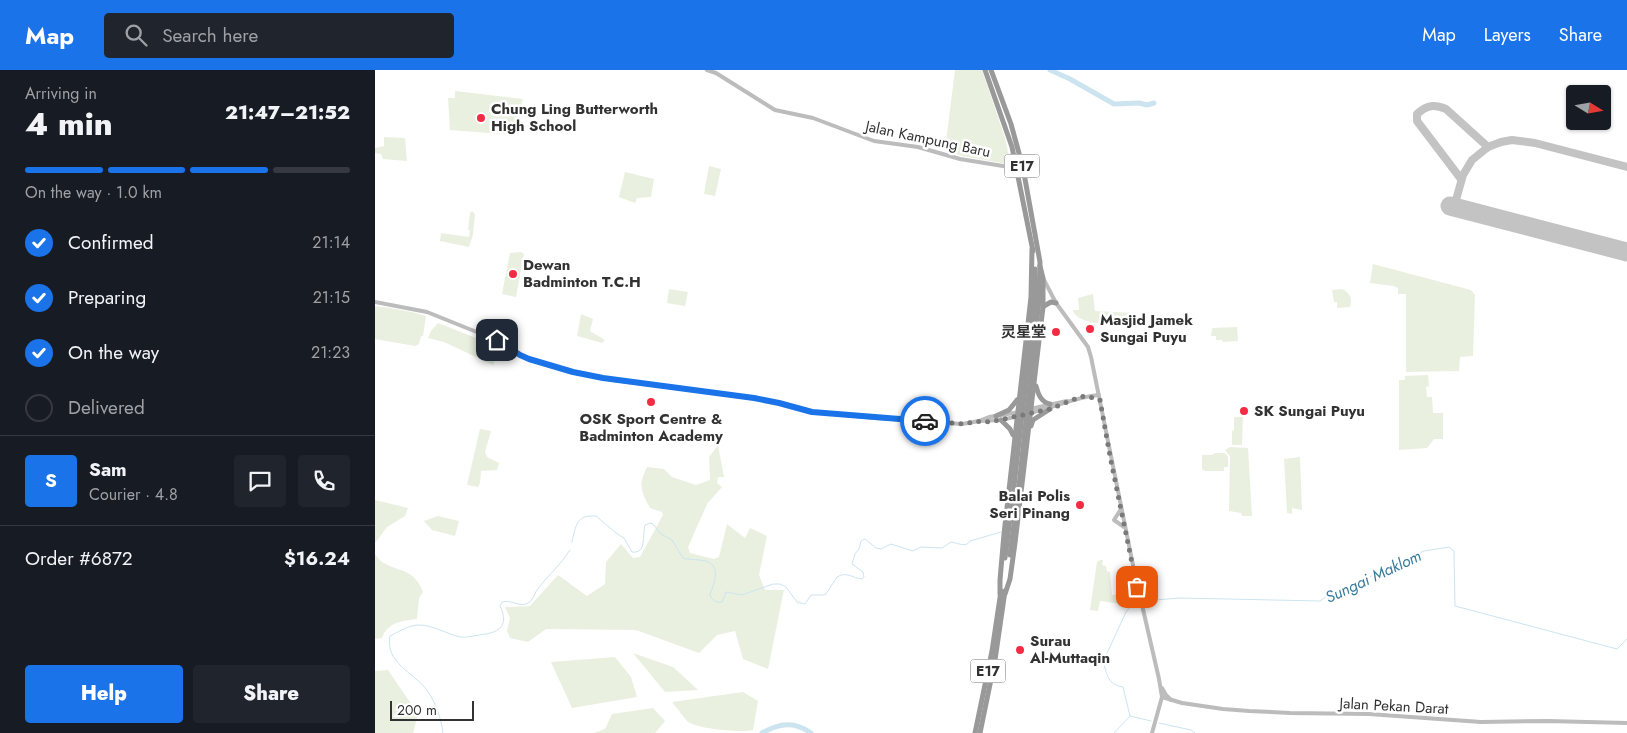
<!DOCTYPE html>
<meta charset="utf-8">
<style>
body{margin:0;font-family:Jost,"Noto Sans SC",sans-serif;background:#20242c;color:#f1f3f6;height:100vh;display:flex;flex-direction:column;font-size:19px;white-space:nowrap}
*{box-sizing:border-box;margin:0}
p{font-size:16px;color:#9ea1a6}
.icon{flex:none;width:28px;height:28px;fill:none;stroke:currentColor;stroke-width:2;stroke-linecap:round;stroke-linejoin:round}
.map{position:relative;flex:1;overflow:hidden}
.drawer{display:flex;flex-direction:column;background:#171b24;width:375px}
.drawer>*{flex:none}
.needle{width:32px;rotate:101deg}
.fabs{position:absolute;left:1191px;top:15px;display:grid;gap:10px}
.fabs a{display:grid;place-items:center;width:45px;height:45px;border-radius:5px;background:#171b24;box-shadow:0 1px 4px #0004;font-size:25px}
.scale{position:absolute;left:15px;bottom:12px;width:84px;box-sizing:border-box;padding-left:5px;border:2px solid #323232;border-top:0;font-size:14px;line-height:18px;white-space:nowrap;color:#323232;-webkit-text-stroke:4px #fff;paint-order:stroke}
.pin{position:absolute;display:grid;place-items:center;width:42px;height:42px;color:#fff;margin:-21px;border-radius:10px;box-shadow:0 2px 8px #0006}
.courier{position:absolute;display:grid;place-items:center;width:50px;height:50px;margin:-25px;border:4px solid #1a73e8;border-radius:50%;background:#fff;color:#222;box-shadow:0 1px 6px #0007}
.overview em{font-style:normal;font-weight:800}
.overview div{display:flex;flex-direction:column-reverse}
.overview{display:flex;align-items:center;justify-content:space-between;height:85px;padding:0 25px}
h1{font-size:32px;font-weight:800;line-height:38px}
.bar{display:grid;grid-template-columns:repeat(4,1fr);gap:8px 5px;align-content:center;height:60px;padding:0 25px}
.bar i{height:6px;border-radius:4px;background:#363941}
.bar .current{background:#1a73e8}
.bar p{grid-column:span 4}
.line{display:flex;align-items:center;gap:12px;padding:0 25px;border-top:1px solid #363941}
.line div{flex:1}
.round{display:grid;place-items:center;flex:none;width:52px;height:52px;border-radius:5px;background:#20242c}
ol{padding:0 25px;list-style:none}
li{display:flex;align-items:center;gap:15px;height:55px}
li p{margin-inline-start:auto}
li .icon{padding:5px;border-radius:50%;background:#1a73e8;color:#fff;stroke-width:4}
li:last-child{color:#9ea1a6}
li i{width:28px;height:28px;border:2px solid #363941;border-radius:50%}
.primary-button{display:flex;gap:10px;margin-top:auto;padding:10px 25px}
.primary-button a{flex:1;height:58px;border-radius:5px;background:#1a73e8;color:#fff;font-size:20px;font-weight:800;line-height:58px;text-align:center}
.primary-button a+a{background:#20242c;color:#f1f3f6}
header{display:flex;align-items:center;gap:30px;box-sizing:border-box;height:70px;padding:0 25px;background:#1a73e8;color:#fff}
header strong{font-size:24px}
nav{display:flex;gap:28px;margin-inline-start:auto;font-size:18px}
.search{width:350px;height:45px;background:#20242c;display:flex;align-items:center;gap:12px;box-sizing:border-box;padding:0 18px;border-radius:5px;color:#9ea1a6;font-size:19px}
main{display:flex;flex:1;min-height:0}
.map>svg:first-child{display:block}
.green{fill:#e9f0e0}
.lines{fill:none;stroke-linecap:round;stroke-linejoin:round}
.stream{stroke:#cce4f0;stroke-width:1}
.river{stroke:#cce4f0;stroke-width:5}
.taxiway{stroke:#c3c3c3;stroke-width:8}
.runway{stroke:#c3c3c3;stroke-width:19}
.secondary{stroke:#bcbcbc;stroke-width:4}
.highway{stroke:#999;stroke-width:5}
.highway-bridge{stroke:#999;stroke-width:5}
.done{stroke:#7a7a7a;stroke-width:5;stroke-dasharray:0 9}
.route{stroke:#1a73e8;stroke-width:6}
.poi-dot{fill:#f32b43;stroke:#fff;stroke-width:2}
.labels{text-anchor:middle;stroke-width:5;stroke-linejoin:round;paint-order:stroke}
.shield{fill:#fff;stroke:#707070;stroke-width:1}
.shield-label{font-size:14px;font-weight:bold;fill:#323232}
.poi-label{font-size:15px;font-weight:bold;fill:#323232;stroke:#fff;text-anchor:start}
.street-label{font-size:15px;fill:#323232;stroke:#fff}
.water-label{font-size:16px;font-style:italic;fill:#387a9d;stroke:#fff}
</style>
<header>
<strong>Map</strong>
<div class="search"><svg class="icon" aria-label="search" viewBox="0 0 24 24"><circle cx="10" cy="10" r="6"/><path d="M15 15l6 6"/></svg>Search here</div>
<nav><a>Map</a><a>Layers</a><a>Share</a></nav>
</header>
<main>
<section class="drawer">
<div class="overview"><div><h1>4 min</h1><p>Arriving in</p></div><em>21:47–21:52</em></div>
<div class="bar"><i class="current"></i><i class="current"></i><i class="current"></i><i></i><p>On the way · 1.0 km</p></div>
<ol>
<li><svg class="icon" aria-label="check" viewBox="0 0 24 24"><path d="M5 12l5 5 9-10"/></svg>Confirmed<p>21:14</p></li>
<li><svg class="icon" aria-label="check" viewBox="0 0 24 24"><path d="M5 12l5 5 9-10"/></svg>Preparing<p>21:15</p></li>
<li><svg class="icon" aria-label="check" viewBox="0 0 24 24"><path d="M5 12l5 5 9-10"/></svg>On the way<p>21:23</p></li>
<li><i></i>Delivered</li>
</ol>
<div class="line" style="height:90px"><b class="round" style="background:#1a73e8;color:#fff">S</b><div><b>Sam</b><p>Courier · 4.8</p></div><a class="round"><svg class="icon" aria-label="chat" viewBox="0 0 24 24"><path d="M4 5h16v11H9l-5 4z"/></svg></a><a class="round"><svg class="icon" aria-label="phone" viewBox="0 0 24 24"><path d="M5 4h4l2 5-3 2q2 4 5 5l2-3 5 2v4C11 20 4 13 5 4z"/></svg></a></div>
<div class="line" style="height:65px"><div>Order #6872</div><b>$16.24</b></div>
<div class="primary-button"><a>Help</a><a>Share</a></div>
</section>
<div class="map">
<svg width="1252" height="663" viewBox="0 0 1252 663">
<rect width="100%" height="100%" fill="#fff"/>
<g class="green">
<path d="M580,0H607L630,68L635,91L632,94L587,86L570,80Z"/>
<path d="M80,21L148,29L137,65L75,60L73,28H80Z"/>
<path d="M9,67L30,68L32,91L8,89L6,84L0,83V78L9,76Z"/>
<path d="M334,96L346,99L340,126L329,124Z"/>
<path d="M250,102L279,109L276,127L262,128L260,133L244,127Z"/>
<path d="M97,141L100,144L98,165L94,177L65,171L66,163L94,167L95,160H93L95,143Z"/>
<path d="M146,182L149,184L141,227L127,224L135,183Z"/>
<path d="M998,194L1096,220L1100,225L1098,286L1085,287L1084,301L1031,302V224H1023V218L1018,216L995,213Z"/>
<path d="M294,219L313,222L310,236L292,233Z"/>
<path d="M967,219C975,222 978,229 975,237L962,238V232H959L957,220Z"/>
<path d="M718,224L720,241L758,243L760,246L759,254C744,255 703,257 698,240H704L703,228Z"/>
<path d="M0,236C18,238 34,241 51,246L48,266H46L44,274L40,276L0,269Z"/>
<path d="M206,244L218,249L215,261L230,270L227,273L202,266Z"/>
<path d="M63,253L106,270L124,280L118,295L69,272L53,268L56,261Z"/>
<path d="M862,257L863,271L848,272L847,270H841V266H836L837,259L838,258Z"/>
<path d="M1053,305L1054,316L1051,317L1052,327H1057L1058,343H1068V369H1059L1052,378L1024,380V310H1030V306Z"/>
<path d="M859,347H868L867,375H857V361L859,360Z"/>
<path d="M105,359L116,361L110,382L112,387L124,393L122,400L106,401L105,413L103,417L92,415Z"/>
<path d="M343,375L349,407H343L342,413L347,417L332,434L313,477L315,483L339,489L344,487L352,454L370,468L375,458L392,466L384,505L390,520H409L393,599L368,589L360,561L342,565L324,583L261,560L171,559L153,572L135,568L132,561L135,548L130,537L155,536L183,505L212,526L230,514L231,492L246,474L258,488L265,487L288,445L287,442L275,438C266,421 263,415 272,397L289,399L297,407L321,415L335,410L334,387Z"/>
<path d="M855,377L873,378L877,446H867L866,443L854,441L855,386L850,380Z"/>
<path d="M840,383H850L853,387V397H849V401H830L827,399V385H837Z"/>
<path d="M925,387L927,440L917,438V444L912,443L909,389Z"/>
<path d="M0,430L33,438L30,446L12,457L0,473Z"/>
<path d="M63,446L84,451L80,466L57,460L49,451Z"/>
<path d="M0,484C13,505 37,492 48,522L44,528L42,549C26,551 13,552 7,568L0,569Z"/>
<path d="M725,490H728L727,495L731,496L732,501L735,502L737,525L743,524L746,534L725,531L723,541L715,540L722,492Z"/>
<path d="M258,583L298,597L323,620L290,622Z"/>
<path d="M240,587L256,607L262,627L197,638L176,592Z"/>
<path d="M13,600L43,644L38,663H0V601Z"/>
<path d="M368,622L383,631L378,660C367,663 321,659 312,651C307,645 302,638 297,632Z"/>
<path d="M278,638L290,651L280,663H219L230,659L237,644Z"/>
</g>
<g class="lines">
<g class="stream">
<path d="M197,472C201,455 201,445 221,446L241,463L249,468L257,482C272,484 267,465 270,455L275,453L278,454L286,464L297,470L308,488C314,490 319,489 324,490C347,491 341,510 335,524C336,530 341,533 347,532L351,522L367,525L398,514H405L411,517L422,532L430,534L436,525H448L451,524L462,507C472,501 477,508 487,509L489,507L488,502L477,494L480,484L484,479L486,471L490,469L501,478L506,479L516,474L538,481L546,477L567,478L576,472C583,473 591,478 595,471L626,462"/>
<path d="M768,531L805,528L945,531L961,520L992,509L1009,497L1049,481L1074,477L1079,481L1080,536L1242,579L1252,569"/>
<path d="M755,646L776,651"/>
<path d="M784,653L816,660L820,663"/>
<path d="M68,663C66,648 61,633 52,620C38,602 10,593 15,566C25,561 34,555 44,555C58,555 72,564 85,567C91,568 98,566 104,565C123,563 135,557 125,536L127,532C136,529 145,538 153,533C158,531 159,524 162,520C172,506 186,495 195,480"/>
<path d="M739,663L755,646L748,617C732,614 733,606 728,592L751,542L760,531H763"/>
</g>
<g class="river">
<path d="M675,0L695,9L739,34L764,33L772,35L779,33"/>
<path d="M387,663C405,653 419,651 436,663"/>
</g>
<g class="taxiway">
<path d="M1086,109L1042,51V44C1052,35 1059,34 1071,39L1113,77"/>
<path d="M1079,137L1088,105L1097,90L1113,77L1126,72L1137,70L1160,73L1252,97"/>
<path d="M1247,180L1252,179"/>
</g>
<path class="runway" d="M1075,136L1252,182"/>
<g class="secondary">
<path d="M332,0L341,3L400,40L438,48L499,71L543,77L585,89L634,97L642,105"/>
<path d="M668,208L681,233L713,277L716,287L759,500L784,609L787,627L777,663"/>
<path d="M0,232L52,242L119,269L145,285L155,289L192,301L238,310L379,328L405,333L437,342L501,348L587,354L604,351L614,347L644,342"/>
<path d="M655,339L692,331"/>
<path d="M655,343C679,338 699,327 724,325"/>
<path d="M606,351L626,350L644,346"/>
<path d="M746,439L739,450L749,457"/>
<path d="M787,618L791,625L796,630"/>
<path d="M787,627L807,633L848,639L874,641L915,643L994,644L1106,652L1173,651L1252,653"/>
</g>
<g class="highway">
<path d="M610,0L637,77L658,181"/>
<path d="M616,0L636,54L648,98L665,192L664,229"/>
<path d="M660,229V199"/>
<path d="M669,236L676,232L681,233"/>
<path d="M661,316C663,324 666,332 675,334"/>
<path d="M621,346L634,340L642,330"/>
<path d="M626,350L635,359L638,365"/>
<path d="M656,356L658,350L675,339"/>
<path d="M635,485L644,416"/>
<path d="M630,488L639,416"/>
<path d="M625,524V510L629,464L656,227L657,179"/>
<path d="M630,524L635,509L640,473L668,237V208L665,196"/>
<path d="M600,663L617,581L626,521"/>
<path d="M605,663L620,590L630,521"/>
</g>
<g class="highway-bridge">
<path d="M639,416L660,229"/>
<path d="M644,416L664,230"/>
</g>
</g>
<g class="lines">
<path class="done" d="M550,351L588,354L606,351L615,352L675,339L705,327L712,326L725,330L735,386L762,517"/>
<path class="route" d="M122,270L145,285L154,289L198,302L228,308L379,328L404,333L437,342L550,351"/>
</g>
<g class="poi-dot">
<circle cx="106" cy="48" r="5"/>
<circle cx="138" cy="204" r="5"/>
<circle cx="715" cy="259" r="5"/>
<circle cx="681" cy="262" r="5"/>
<circle cx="276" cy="332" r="5"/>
<circle cx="869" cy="341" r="5"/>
<circle cx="705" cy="435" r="5"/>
<circle cx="645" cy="580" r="5"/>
</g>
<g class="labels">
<g class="shield">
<rect x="629.5" y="84.5" width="35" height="23" rx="4"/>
<rect x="595.5" y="589.5" width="35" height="23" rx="4"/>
</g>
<g class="shield-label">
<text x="647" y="101">E17</text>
<text x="613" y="606">E17</text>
</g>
<g class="poi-label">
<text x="116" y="44">Chung Ling Butterworth<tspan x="116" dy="17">High School</tspan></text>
<text x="148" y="200">Dewan<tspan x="148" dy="17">Badminton T.C.H</tspan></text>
<text x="725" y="255">Masjid Jamek<tspan x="725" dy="17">Sungai Puyu</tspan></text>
<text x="671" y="267" text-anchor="end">灵星堂</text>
<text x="879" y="346">SK Sungai Puyu</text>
<text x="276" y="354" text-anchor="middle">OSK Sport Centre &amp;<tspan x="276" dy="17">Badminton Academy</tspan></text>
<text x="695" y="431" text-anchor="end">Balai Polis<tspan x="695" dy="17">Seri Pinang</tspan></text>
<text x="655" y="576">Surau<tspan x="655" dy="17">Al-Muttaqin</tspan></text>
</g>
<g class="street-label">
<text transform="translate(553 69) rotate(12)" y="5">Jalan Kampung Baru</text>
<text transform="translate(1019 636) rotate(3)" y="5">Jalan Pekan Darat</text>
</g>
<g class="water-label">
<text transform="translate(998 506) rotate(-25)" y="6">Sungai Maklom</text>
</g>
</g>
</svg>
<div class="fabs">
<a><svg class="needle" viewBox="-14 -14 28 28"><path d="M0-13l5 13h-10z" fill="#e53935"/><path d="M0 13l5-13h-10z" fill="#9ea1a6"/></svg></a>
</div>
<div class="scale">200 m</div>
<div class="pin" style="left:762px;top:517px;background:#ea580c"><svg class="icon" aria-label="bag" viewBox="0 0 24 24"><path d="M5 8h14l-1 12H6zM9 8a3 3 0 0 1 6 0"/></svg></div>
<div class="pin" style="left:122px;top:270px;background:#1f2937"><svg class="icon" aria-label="home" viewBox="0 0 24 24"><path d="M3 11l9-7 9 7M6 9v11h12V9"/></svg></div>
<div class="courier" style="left:550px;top:351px"><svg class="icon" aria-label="car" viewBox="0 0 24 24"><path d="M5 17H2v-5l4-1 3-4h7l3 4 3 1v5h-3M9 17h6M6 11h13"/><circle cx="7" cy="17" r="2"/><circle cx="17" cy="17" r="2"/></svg></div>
</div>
</main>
